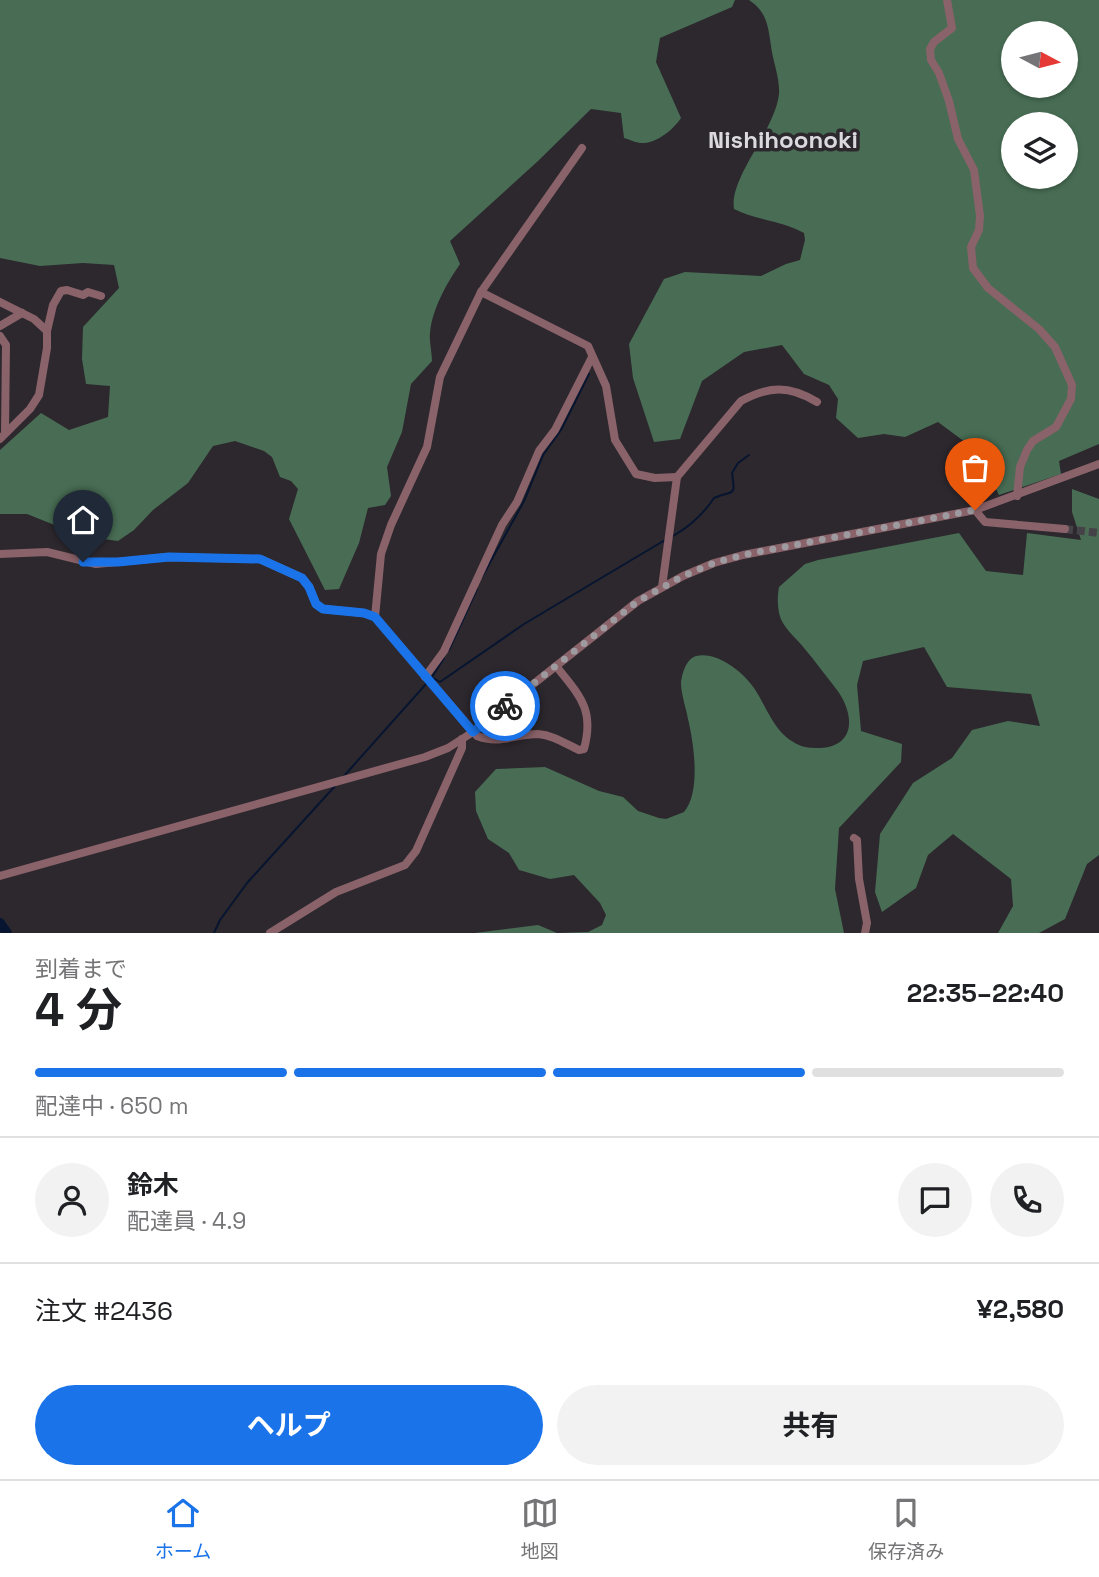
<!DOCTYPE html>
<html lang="ja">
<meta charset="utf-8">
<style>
body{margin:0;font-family:"Space Grotesk","Noto Sans JP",sans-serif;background:#f2f2f2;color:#202124;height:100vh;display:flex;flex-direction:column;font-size:26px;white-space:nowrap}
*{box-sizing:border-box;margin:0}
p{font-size:23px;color:#757577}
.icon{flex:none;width:38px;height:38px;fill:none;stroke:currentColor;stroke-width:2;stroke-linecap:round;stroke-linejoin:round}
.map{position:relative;height:933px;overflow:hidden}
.drawer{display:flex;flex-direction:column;background:#fff;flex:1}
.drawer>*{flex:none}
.needle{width:46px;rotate:97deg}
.tools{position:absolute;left:1001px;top:21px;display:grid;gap:14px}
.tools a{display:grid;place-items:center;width:77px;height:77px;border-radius:50%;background:#fff;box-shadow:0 2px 5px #0004;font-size:35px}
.pin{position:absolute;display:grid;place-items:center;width:60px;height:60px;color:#fff;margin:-72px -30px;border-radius:50% 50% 50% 0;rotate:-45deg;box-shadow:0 0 7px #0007}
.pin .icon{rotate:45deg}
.courier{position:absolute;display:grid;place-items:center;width:70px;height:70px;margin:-35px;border:5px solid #1a73e8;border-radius:50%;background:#fff;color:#222;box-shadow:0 2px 9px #0007}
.overview em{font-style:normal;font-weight:700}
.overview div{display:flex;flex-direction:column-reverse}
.overview{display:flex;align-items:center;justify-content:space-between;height:119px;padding:0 35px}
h1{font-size:46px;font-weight:700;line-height:52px}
.bar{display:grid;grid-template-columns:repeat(4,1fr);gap:10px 7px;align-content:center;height:84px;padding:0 35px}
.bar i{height:9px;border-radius:5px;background:#e0e0e0}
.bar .selected{background:#1a73e8}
.bar p{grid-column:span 4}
.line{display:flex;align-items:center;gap:18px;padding:0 35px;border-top:2px solid #e0e0e0}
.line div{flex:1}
.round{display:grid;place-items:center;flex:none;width:74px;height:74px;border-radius:37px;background:#f2f2f2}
.button{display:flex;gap:14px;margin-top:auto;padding:14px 35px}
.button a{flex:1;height:80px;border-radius:42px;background:#1a73e8;color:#fff;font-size:28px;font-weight:700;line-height:80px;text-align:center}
.button a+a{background:#f2f2f2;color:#202124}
.tabs{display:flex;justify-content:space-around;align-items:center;height:98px;border-top:2px solid #e0e0e0;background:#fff;font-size:19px;color:#757577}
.tabs a{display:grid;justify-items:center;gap:4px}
.tabs .selected{color:#1a73e8}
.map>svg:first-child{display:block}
.forest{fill:#486d54;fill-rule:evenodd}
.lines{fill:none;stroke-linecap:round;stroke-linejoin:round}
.stream{stroke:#071530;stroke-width:2}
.river{stroke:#071530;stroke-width:10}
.minor-tunnel{stroke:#464348;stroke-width:8;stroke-dasharray:8 4;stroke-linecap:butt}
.minor{stroke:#8a6269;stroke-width:8}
.done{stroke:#9e9ba0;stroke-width:7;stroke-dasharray:0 12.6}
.route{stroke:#1a73e8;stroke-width:9}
.labels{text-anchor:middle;stroke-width:7;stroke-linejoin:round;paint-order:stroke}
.neighbourhood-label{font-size:24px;font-weight:bold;fill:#dbd9dd;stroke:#2c282e}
</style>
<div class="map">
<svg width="1099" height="933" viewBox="0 0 1099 933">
<rect width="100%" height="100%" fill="#2c282e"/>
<g class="forest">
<path d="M0,0H735L732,7L660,38L656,62L681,118C673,130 656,144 641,143C636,143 629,139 624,138L621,113L591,109L538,161L450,241L460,264C447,283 432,309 430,333C429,342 432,352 432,361L411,384L402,432L387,467L391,496L385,505L368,508L359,543L339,589L325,590L289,519L298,489L291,481L280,477L272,457L264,451L235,441L213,446L188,483L153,510L134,530L118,541L82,536L27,514H0V450L41,413L69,430L108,417L110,386L86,384L82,359L83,327L119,288L114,265L83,263L40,266L0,258Z"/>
<path d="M749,0H1099V444L1059,461L1061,474L999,495L977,451L938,422L905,437L884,434L858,438L836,418L838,399L829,385L804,374L782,345L744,352L702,381L680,439L654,442L633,378L629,344L664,279L685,272L761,276L786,264L800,260L805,240L804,233C782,221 756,220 734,209C729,177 775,131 779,94C780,78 773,62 771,46C768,26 767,12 749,0ZM1013,33H1066V86H1013ZM1013,124H1066V177H1013Z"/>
<path d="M1072,489L1099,499V855L1087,864L1065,919L1039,933H998L1013,906L1011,879L953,834L928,855L916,888L882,912L875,892L880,834L913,783L952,758L972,730L1008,721L1040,726L1031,694L947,687L924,647L863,661L857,685L861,731L902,744L901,762L839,828L835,889L844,933H475L538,925L557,933L588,932L602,925L606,915L600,903L574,875L550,879L519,870L509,853L488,839L476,811L475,792L496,769L545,767L599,791L623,797L638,811L659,818L666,819L684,812C701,792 694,744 688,719C686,708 681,694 681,683C682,674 686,659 696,656C717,651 743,672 754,688C768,709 774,734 799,745C805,748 814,748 820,748C857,746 854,713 837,690C826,676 815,661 804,648C798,640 788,632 783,623C777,613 777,598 779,587L805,564L818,560L959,533L986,571L1023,575L1027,533L1081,540L1072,512Z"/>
</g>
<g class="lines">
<g class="stream">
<path d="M673,536C689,527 704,513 714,498C733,489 736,499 732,473L738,463L749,455"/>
<path d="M482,577L524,501L543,455L561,430L589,374"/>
<path d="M449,650L477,589"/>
<path d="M432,677L444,658"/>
<path d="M433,678L440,682L524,624L665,540"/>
<path d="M344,776L426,684"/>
<path d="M214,933L220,920L247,883L335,786"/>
</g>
<path class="river" d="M0,923L7,933"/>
<path class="minor-tunnel" d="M1065,529L1099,533"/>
<g class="minor">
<path d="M947,0L952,28L934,42L930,49L931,60L939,73L949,101L958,139L974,170L980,216L979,230L971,247L973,268L988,288L1039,329L1055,347L1072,385L1071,399L1056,427L1033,441L1027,450L1020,467L1017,496"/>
<path d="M481,292L588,346L606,386L615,440L636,474L655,478L677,477"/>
<path d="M0,302L34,319L47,331V348L39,395L30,409L0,439"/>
<path d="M0,326L22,313"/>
<path d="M47,331L53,305L61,291L67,290L83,295L88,292L101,296"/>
<path d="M0,336L6,345L5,433"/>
<path d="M975,510L985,522L1065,529"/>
<path d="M0,554L47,552L96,564L169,557L260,559L302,578L309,587L316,604L323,609L364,613L375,617L477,736C500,745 515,734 538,734C553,735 566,744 579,750L584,749C595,709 579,695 556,666"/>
<path d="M662,587L677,477L741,401C769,386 789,385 817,402"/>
<path d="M375,617L381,554L391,525L427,447L440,377L481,292L582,148"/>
<path d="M425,677L444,651L502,525L517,502L539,451L555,430L592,357"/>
<path d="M854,838L857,840L859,879L867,923L865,933"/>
<path d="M0,876L425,757L448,748L473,732L638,601L683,576L714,563L743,555L975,510L1099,464"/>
<path d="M270,933L336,892L405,865L416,851L462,748V739"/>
</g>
</g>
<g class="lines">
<path class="done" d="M505,706L638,601L683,576L714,563L743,555L975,510"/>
<path class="route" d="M83,562H118L169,557L260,559L302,578L309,587L316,604L323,609L364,613L375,617L473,732L505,706"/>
</g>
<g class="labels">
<g class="neighbourhood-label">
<text x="783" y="148">Nishihoonoki</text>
</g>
</g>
</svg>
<div class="tools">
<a><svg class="needle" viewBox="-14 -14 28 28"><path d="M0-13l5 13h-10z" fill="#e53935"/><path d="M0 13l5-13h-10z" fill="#757577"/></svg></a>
<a><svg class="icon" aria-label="layers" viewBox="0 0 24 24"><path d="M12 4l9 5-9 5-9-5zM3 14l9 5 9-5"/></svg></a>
</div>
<div class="pin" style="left:975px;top:510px;background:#ea580c"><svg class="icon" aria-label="bag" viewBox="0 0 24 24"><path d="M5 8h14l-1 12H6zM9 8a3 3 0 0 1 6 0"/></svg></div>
<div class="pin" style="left:83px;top:562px;background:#1f2937"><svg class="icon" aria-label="home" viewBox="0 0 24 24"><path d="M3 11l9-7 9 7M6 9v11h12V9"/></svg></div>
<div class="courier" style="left:505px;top:706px"><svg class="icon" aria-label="bike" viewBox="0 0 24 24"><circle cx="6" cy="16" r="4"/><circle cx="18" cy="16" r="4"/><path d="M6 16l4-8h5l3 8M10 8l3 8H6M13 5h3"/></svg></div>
</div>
<section class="drawer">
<div class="overview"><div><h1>4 分</h1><p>到着まで</p></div><em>22:35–22:40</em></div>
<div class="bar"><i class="selected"></i><i class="selected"></i><i class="selected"></i><i></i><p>配達中 · 650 m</p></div>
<div class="line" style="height:126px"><a class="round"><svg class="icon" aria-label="person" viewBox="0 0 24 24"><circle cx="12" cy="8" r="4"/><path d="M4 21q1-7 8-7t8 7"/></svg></a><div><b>鈴木</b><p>配達員 · 4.9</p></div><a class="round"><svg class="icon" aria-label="chat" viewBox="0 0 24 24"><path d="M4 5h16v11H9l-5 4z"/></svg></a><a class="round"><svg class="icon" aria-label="phone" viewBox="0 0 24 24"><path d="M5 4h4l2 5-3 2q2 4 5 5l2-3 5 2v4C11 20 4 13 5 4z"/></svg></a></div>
<div class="line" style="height:91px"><div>注文 #2436</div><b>¥2,580</b></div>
<div class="button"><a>ヘルプ</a><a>共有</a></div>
</section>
<nav class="tabs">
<a class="selected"><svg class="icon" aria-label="home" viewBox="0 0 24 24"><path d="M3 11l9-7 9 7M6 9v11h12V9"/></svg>ホーム</a>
<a><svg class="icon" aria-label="map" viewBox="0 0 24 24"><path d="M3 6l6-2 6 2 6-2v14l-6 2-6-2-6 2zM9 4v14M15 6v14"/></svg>地図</a>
<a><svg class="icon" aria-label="saved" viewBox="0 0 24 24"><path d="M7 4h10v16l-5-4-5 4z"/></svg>保存済み</a>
</nav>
